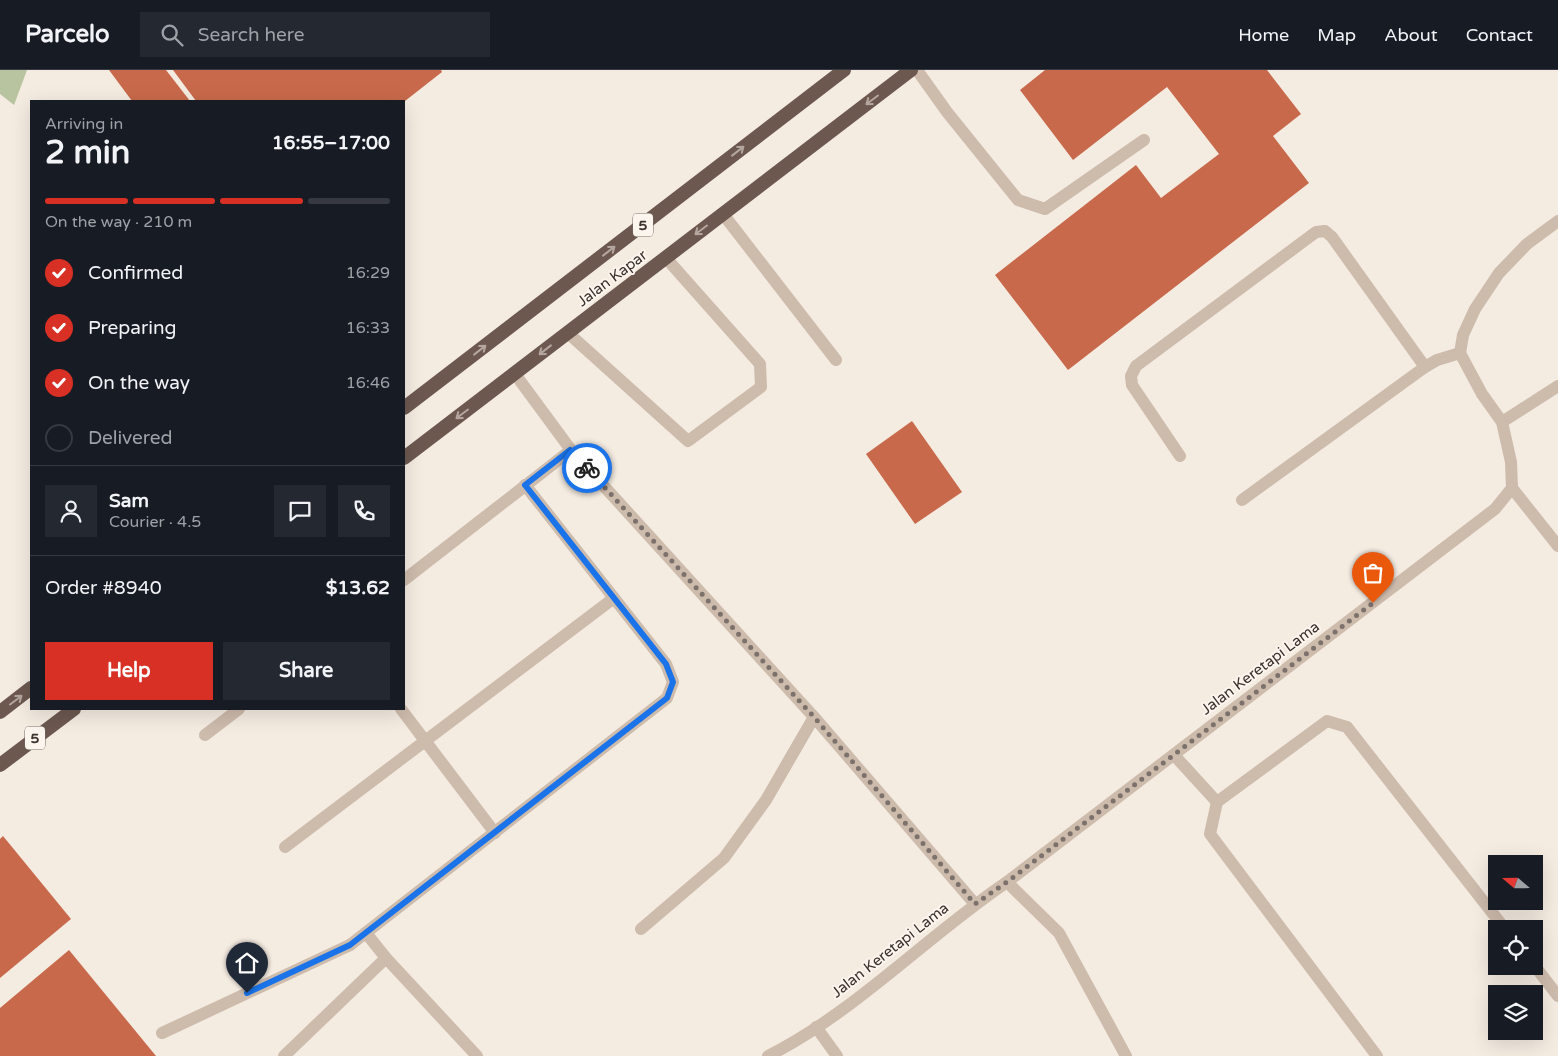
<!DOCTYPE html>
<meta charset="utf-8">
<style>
body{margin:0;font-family:"Varela Round",sans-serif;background:#242831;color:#f1f3f6;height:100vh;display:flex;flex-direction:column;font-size:19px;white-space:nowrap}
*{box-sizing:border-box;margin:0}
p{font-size:16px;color:#9ea1a6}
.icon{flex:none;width:28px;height:28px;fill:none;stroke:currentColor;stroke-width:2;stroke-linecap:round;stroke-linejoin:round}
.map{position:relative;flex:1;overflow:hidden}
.drawer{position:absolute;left:30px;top:30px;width:375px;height:610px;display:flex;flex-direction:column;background:#171b24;border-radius:0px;box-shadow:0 5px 20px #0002}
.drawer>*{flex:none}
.needle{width:32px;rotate:290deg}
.fabs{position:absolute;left:1488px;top:785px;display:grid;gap:10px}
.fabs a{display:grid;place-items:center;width:55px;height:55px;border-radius:0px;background:#171b24;box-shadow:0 5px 20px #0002;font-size:25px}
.pin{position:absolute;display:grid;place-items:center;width:42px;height:42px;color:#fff;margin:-51px -21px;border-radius:50% 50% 50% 0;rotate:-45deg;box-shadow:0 0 5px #0007}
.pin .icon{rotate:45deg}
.courier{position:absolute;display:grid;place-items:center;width:50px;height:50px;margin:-25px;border:4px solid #1a73e8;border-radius:50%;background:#fff;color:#222;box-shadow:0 1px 6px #0007}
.headline em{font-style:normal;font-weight:700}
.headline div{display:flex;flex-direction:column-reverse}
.headline{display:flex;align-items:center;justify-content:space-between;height:85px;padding:0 15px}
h1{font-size:32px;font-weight:700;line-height:38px}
.bar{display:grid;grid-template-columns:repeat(4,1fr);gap:8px 5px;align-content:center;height:60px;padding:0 15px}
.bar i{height:6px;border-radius:4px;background:#363941}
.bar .selected{background:#d93025}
.bar p{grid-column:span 4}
.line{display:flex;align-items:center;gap:12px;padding:0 15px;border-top:1px solid #363941}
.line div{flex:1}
.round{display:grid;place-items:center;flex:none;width:52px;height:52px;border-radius:0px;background:#242831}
ol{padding:0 15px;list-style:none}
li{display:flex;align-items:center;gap:15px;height:55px}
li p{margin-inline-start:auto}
li .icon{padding:5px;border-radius:50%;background:#d93025;color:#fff;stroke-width:4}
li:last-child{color:#9ea1a6}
li i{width:28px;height:28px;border:2px solid #363941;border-radius:50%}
.button{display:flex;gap:10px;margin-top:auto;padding:10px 15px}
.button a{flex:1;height:58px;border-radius:0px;background:#d93025;color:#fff;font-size:20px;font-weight:700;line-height:58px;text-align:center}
.button a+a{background:#242831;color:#f1f3f6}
header{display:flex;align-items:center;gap:30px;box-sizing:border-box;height:70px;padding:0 25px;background:#171b24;border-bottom:1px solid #363941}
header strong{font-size:24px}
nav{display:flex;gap:28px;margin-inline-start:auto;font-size:18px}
.search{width:350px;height:45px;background:#242831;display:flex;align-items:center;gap:12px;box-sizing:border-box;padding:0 18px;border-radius:0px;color:#9ea1a6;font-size:19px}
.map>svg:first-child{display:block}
.green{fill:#b8c4a0}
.building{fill:#c8694b}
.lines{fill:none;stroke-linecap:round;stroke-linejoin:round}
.service{stroke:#cdbbac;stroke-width:12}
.minor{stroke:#cdbbac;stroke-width:12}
.tertiary{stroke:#cdbbac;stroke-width:12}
.trunk{stroke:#6c584f;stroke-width:14}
.oneway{stroke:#b4a69e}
.done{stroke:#7c716b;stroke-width:5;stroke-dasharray:0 9}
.route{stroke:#1a73e8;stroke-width:6}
.labels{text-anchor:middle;stroke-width:4;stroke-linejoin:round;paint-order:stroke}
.shield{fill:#fbf5ee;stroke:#756b66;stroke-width:1}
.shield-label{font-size:14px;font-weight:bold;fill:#3b302b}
.street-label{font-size:15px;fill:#3b302b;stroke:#fbf5ee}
</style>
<header>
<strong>Parcelo</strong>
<div class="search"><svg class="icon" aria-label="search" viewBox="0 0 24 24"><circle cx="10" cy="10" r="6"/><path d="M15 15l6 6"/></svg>Search here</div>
<nav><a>Home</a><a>Map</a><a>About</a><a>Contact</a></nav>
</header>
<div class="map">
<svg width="1558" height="986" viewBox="0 0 1558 986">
<rect width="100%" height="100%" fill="#f4ebe1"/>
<path class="green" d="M0,0H27L14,35L0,24Z"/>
<g class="building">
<path d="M109,0H166L190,31H132Z"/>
<path d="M173,0H441L442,2L405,31H196Z"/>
<path d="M1045,0H1267L1301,44L1273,66L1309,113L1068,300L995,205L1136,95L1161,128L1219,84L1167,17L1073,90L1020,20Z"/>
<path d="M912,351L962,422L915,454L866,384Z"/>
<path d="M3,766L71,849L0,908V769Z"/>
<path d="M69,880L156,986H0V938Z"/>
</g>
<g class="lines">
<g class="service">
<path d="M917,0L947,42L1018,130L1045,139L1144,70"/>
<path d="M723,144L836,290"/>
<path d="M568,263L688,371L761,317L760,294L666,188"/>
<path d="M571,380L814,647L766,730L724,788L641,859"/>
<path d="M1180,386L1132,315L1131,306L1136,296L1316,162L1325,161L1332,167L1425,297"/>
<path d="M1242,430L1425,297L1437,290L1460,283"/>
<path d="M401,639L495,763"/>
<path d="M814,647L975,834"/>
<path d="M1174,685L1217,732"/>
<path d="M285,777L614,528"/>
<path d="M366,863L386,888L477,986"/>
<path d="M1534,895L1558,926"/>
<path d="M162,963L350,875"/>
<path d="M284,986L386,888"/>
<path d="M1377,986L1210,764L1217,732L1327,651L1347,657L1505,859"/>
</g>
<g class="minor">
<path d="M1502,352L1558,316"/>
<path d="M1512,418L1558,476"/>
<path d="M404,510L571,380L515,304"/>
<path d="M205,665L239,639"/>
<path d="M1007,812L1059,863L1126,986"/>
<path d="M350,875L667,628L673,612L666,594L525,415"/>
<path d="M816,957L837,986"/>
</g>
<path class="tertiary" d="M768,986C854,943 927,866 1007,812L1495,439L1512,418L1511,392L1502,352L1482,324L1460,283L1463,265L1475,239L1499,203L1527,174L1558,151"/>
<g class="trunk">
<path d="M404,338L844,0"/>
<path d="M404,388L911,0"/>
<path d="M0,642L31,618"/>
<path d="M0,695L74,639"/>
</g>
</g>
<defs><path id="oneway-shaft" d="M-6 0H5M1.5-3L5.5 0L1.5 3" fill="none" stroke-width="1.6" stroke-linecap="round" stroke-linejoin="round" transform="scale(1.25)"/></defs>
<g class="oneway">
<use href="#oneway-shaft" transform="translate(872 30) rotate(143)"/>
<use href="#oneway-shaft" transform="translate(738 81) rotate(-38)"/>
<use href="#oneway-shaft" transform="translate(701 160) rotate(143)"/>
<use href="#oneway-shaft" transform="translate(609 181) rotate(-38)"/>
<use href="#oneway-shaft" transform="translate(480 280) rotate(-38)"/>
<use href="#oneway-shaft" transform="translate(545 280) rotate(142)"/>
<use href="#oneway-shaft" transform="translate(462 344) rotate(143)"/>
<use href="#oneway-shaft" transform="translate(16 630) rotate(-37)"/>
</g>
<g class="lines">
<path class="done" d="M587,398L814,647L975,834L1007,812L1373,533"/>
<path class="route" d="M247,923L350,875L667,628L673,612L666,594L525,415L570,380L587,398"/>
</g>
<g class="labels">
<g class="shield">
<rect x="633" y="143.5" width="20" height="23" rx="4"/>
<rect x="25" y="656.5" width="20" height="23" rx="4"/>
</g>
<g class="shield-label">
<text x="643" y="160">5</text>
<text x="35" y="673">5</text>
</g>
<g class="street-label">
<text transform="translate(612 208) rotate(-37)" y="5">Jalan Kapar</text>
<text transform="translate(1260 598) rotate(-37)" y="5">Jalan Keretapi Lama</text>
<text transform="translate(890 880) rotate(-38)" y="5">Jalan Keretapi Lama</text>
</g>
</g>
</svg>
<div class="fabs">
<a><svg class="needle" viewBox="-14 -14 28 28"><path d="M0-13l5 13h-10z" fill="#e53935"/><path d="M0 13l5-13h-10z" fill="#9ea1a6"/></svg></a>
<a><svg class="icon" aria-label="locate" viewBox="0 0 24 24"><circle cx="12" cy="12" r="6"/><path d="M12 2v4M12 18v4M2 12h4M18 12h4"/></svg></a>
<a><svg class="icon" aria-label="layers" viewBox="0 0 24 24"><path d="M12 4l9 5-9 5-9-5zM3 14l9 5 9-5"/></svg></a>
</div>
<div class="pin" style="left:1373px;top:533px;background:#ea580c"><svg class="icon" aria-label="bag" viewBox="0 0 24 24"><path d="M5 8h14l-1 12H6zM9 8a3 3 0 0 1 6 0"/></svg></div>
<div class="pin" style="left:247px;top:923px;background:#1f2937"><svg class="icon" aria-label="home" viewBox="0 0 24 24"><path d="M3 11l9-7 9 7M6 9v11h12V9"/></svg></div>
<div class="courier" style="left:587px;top:398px"><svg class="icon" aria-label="bike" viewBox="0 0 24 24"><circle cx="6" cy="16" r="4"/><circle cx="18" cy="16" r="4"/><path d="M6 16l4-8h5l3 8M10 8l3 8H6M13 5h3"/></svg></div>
<section class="drawer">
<div class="headline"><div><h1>2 min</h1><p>Arriving in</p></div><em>16:55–17:00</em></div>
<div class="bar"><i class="selected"></i><i class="selected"></i><i class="selected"></i><i></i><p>On the way · 210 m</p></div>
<ol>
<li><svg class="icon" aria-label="check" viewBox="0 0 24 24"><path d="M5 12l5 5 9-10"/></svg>Confirmed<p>16:29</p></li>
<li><svg class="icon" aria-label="check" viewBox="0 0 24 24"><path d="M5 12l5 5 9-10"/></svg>Preparing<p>16:33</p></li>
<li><svg class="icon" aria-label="check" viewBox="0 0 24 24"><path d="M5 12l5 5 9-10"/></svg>On the way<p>16:46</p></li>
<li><i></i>Delivered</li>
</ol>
<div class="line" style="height:90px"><a class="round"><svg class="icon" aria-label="person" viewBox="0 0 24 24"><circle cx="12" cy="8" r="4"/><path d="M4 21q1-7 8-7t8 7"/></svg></a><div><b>Sam</b><p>Courier · 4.5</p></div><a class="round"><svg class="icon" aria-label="chat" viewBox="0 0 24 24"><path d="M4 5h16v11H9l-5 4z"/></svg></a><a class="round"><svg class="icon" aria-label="phone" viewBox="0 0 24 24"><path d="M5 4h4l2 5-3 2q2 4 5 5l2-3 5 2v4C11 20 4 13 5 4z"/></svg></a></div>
<div class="line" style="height:65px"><div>Order #8940</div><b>$13.62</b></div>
<div class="button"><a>Help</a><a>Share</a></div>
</section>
</div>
